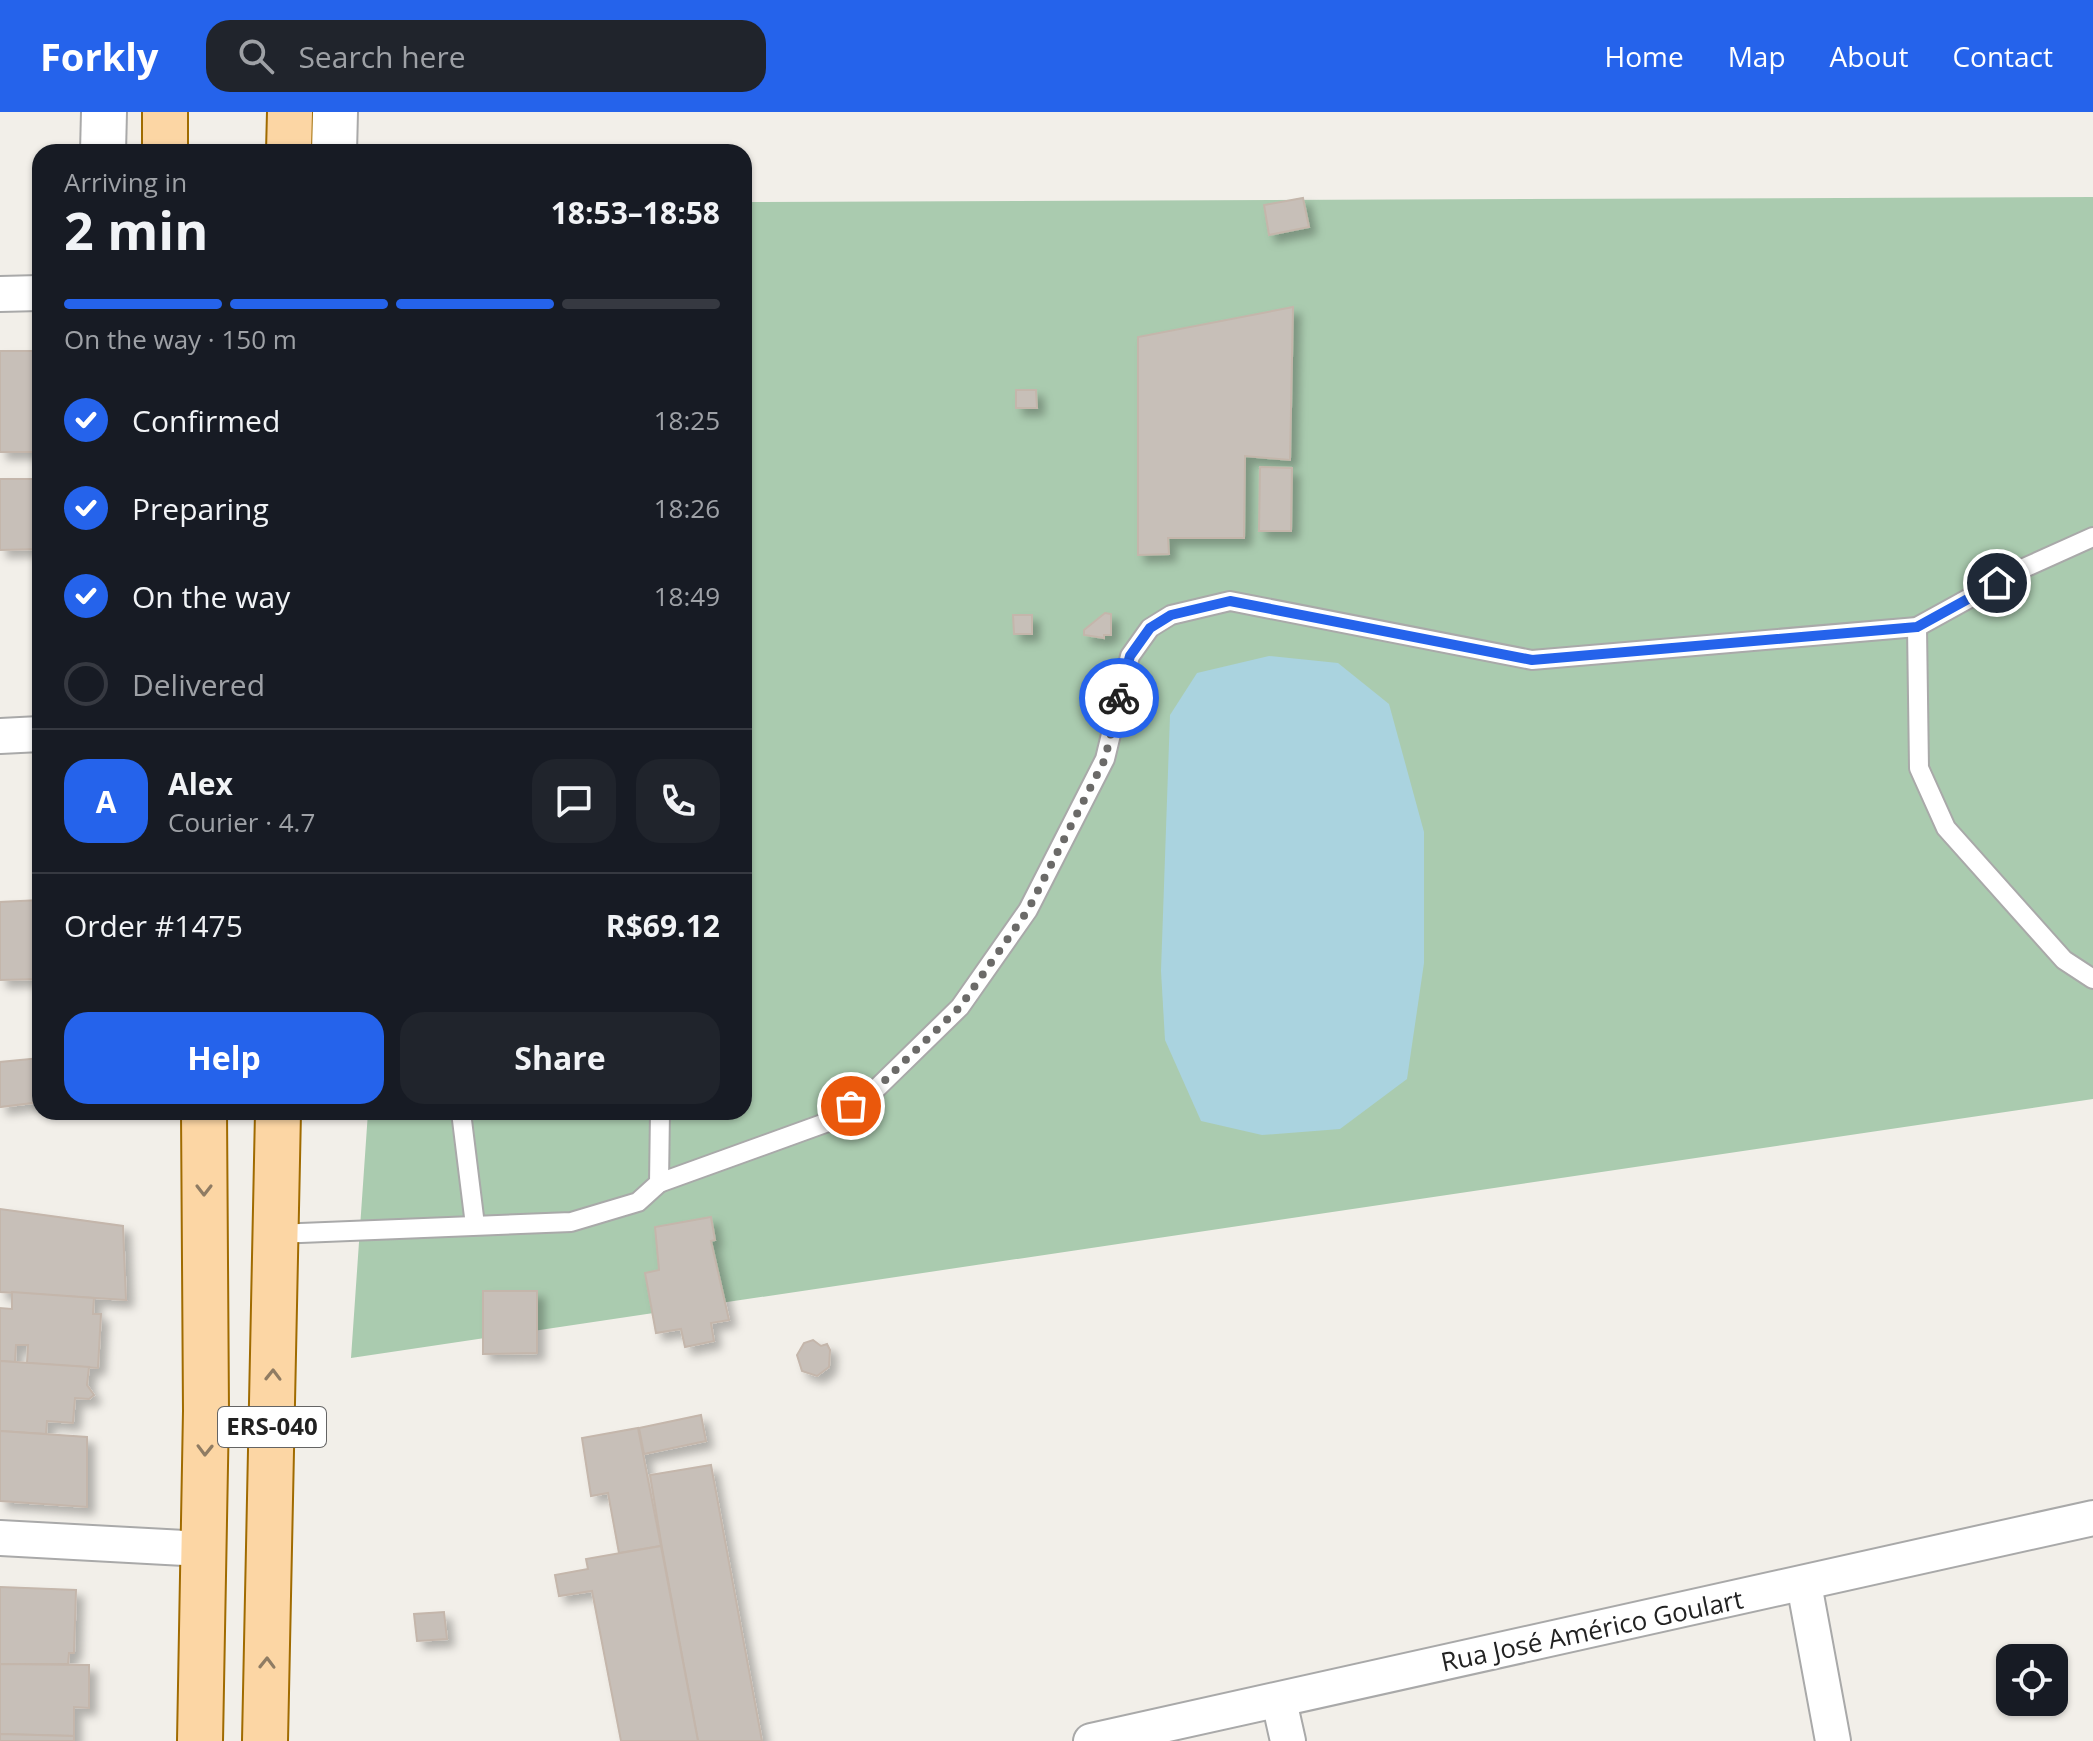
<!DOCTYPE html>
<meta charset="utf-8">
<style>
body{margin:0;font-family:"Open Sans",sans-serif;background:#20242c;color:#f1f3f6;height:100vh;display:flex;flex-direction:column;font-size:30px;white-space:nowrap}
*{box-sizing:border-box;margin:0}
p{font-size:26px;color:#9ea1a6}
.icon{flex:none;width:44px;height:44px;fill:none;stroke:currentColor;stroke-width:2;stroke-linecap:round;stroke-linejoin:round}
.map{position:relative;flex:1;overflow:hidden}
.drawer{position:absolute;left:32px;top:32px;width:720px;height:976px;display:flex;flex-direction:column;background:#171b24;border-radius:24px;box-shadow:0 2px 6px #0004}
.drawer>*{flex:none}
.buttons{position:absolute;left:1996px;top:1532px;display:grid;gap:16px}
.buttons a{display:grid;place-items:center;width:72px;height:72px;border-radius:16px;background:#171b24;box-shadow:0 2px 6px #0004;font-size:40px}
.pin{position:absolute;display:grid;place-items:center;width:68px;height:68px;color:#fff;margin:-34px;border:4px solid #fff;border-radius:50%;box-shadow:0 2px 8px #0007}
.courier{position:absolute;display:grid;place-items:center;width:80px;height:80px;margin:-40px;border:6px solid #2563eb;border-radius:50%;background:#fff;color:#222;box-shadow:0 2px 10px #0007}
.summary em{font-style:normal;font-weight:700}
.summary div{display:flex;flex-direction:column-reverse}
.summary{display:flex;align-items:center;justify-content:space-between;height:136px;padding:0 32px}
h1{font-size:52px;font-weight:700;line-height:60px}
.bar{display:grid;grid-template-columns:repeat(4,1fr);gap:12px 8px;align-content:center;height:96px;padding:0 32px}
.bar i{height:10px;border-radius:6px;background:#363941}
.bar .current{background:#2563eb}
.bar p{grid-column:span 4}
.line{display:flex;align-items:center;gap:20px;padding:0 32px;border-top:2px solid #363941}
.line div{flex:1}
.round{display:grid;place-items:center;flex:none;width:84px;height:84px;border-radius:24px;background:#20242c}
ol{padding:0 32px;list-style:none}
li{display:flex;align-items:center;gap:24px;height:88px}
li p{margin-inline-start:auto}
li .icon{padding:8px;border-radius:50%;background:#2563eb;color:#fff;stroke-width:4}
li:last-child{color:#9ea1a6}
li i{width:44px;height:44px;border:4px solid #363941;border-radius:50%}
.button{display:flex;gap:16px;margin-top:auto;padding:16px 32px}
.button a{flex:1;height:92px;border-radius:24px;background:#2563eb;color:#fff;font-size:32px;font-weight:700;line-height:92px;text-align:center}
.button a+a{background:#20242c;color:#f1f3f6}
header{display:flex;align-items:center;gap:48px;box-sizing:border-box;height:112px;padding:0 40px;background:#2563eb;color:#fff}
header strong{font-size:38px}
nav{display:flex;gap:44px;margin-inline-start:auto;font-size:28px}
.search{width:560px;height:72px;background:#20242c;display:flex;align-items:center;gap:20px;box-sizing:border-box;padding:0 28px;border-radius:24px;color:#9ea1a6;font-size:30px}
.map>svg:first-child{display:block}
.cemetery{fill:#aacbaf}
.water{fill:#aad3df}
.building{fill:#c7bfb8;stroke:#c4b6ab;stroke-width:2;filter:url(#shadow)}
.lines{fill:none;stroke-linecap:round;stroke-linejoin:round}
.service-casing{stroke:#a9a9a9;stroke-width:22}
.minor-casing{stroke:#a9a9a9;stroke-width:38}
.tertiary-casing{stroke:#a9a9a9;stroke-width:48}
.primary-casing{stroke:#a06b00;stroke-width:48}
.service{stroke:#fff;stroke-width:18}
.minor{stroke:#fff;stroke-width:34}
.tertiary{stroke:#fff;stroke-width:44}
.primary{stroke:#fcd6a4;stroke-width:44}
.oneway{stroke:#8f7c63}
.done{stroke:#6b6a68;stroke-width:8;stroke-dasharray:0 14.4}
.route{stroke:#2563eb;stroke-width:10}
.labels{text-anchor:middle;stroke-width:6;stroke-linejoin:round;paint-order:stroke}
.shield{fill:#fff;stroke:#646464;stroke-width:2}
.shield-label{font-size:24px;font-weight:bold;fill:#222}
.street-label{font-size:26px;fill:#222;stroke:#fff}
</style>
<header>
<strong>Forkly</strong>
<div class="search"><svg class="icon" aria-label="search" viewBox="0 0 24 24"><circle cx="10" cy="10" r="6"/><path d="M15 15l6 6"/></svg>Search here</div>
<nav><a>Home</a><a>Map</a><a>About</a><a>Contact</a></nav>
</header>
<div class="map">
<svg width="2093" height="1629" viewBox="0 0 2093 1629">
<defs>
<filter id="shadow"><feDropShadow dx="7" dy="7" stdDeviation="4" flood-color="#0004"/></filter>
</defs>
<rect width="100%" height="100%" fill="#f2efe9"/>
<path class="cemetery" d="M2093,85V987L351,1246L368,1000H744V90Z"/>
<path class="water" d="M1269,544L1338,551L1389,592L1424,720V851L1407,967L1340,1017L1262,1023L1201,1009L1165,928L1161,859L1170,603L1197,561Z"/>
<g class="building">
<path d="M1303,86L1309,115L1269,123L1264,93Z"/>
<path d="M1293,195L1290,348L1245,344L1244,426H1168L1169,442L1138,443V225Z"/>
<rect x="0" y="239" width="40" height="101"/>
<path d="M1016,278H1036L1037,296H1016Z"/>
<path d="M1260,355L1292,356L1291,419H1259Z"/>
<path d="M0,367H40V437L0,438Z"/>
<path d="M1105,501L1111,502V523H1104V526L1084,523V518Z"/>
<path d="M1013,503H1032V522H1014Z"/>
<path d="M40,788V867L0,868V790Z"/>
<path d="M40,946V990L0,995V950Z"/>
<path d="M0,1097L123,1114L126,1188L0,1180Z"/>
<path d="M711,1105L715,1128L711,1129L729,1208L711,1211L714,1229L685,1235L681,1217L656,1221L645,1161L659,1158L655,1115Z"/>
<path d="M483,1179H537V1241L483,1242Z"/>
<path d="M12,1180L94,1186L93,1202H101L98,1256L27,1251L28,1233H16L15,1250L0,1249V1196L12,1197Z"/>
<path d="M813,1228L821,1234L827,1232L830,1238L829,1255L817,1264L802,1259L797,1243L804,1231Z"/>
<path d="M0,1249L89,1255L87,1273L94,1283L89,1287L75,1286L73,1311L47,1309L46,1322L0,1319Z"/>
<path d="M701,1303L706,1329L644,1342L639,1316Z"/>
<path d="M638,1316L661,1434L619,1441L608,1381L591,1384L582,1326Z"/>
<path d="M0,1319L87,1325V1395L0,1389Z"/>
<path d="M711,1353L762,1629H698L662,1436L650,1363Z"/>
<path d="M661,1434L698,1629H621L592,1479L559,1484L555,1463L588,1457L586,1447Z"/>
<path d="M0,1475L76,1478L74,1541H69L68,1552H0Z"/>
<path d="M444,1500L447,1527L417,1529L414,1502Z"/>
<path d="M0,1552L89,1553V1596L74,1595V1624L0,1622Z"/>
<path d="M0,1622L74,1624V1629H0Z"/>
</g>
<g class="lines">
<g class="service-casing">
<g id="service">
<path d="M1917,515L1919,656L1946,716L2064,848L2093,867"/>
<path d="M461,1000L475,1113"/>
<path d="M659,1071L828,1010L875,978L960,895L1028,798L1105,647L1130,544L1150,516L1171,503L1230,489L1532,548L1917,515L2024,456L2093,425"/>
<path d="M276,1122L571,1110L638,1090L659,1071L660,1000"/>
</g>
</g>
<g class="minor-casing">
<g id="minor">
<path d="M0,182L40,181"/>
<path d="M0,624L40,622"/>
<path d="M0,1426L203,1437"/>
<path d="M1804,1472L1833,1629"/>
<path d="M1279,1589L1288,1629"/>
<path d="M1091,1629L2093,1406"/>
</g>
</g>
<g class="tertiary-casing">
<g id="tertiary">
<path d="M103,40L104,0"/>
<path d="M334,40L335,0"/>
</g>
</g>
<g class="primary-casing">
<g id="primary">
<path d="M165,40V0"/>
<path d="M289,40L290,0"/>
<path d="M200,1629L206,1299L204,1000"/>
<path d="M265,1629L278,1000"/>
</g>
</g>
<use href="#service" class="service"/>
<use href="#minor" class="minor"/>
<use href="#tertiary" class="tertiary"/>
<use href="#primary" class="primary"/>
</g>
<defs><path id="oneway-chevron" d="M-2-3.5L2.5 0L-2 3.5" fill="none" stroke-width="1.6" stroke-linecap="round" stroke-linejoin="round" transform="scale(2)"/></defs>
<g class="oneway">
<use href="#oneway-chevron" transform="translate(204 1078) rotate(90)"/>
<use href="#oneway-chevron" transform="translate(273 1263) rotate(-89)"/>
<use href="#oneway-chevron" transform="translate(205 1338) rotate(91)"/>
<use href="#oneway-chevron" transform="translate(267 1551) rotate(-89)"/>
</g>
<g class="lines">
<path class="done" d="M851,994L875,978L960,895L1028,798L1105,647L1119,586"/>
<path class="route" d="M1119,586L1130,544L1150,516L1171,503L1230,489L1532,548L1917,515L1997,471"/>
</g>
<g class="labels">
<rect class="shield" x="218" y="1295" width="108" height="40" rx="6"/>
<g class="shield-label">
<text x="272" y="1323">ERS-040</text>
</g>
<g class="street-label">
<text transform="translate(1592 1519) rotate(-12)" y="9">Rua José Américo Goulart</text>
</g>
</g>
</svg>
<div class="buttons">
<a><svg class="icon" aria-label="locate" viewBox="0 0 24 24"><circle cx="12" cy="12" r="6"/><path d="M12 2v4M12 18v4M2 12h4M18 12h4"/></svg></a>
</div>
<div class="pin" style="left:851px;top:994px;background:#ea580c"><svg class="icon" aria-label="bag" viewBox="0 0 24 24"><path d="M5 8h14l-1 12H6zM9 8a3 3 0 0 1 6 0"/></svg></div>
<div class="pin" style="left:1997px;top:471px;background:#1f2937"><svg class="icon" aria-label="home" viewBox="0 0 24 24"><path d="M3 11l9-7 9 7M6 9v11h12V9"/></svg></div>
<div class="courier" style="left:1119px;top:586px"><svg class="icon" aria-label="bike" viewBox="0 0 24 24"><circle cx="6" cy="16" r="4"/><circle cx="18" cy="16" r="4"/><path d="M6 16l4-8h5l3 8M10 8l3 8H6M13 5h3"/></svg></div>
<section class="drawer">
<div class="summary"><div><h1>2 min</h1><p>Arriving in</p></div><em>18:53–18:58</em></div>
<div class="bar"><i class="current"></i><i class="current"></i><i class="current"></i><i></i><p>On the way · 150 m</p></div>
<ol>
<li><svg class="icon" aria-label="check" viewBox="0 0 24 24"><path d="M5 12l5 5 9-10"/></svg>Confirmed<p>18:25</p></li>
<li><svg class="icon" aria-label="check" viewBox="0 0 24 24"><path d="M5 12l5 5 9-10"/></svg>Preparing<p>18:26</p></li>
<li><svg class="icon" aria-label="check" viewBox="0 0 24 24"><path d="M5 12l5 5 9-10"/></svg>On the way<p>18:49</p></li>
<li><i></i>Delivered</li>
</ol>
<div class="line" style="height:144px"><b class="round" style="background:#2563eb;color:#fff">A</b><div><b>Alex</b><p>Courier · 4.7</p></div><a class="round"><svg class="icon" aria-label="chat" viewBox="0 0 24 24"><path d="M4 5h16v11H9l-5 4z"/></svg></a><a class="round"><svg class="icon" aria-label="phone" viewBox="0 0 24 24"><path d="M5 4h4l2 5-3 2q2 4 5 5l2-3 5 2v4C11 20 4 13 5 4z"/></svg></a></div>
<div class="line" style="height:104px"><div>Order #1475</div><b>R$69.12</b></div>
<div class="button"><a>Help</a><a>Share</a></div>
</section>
</div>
